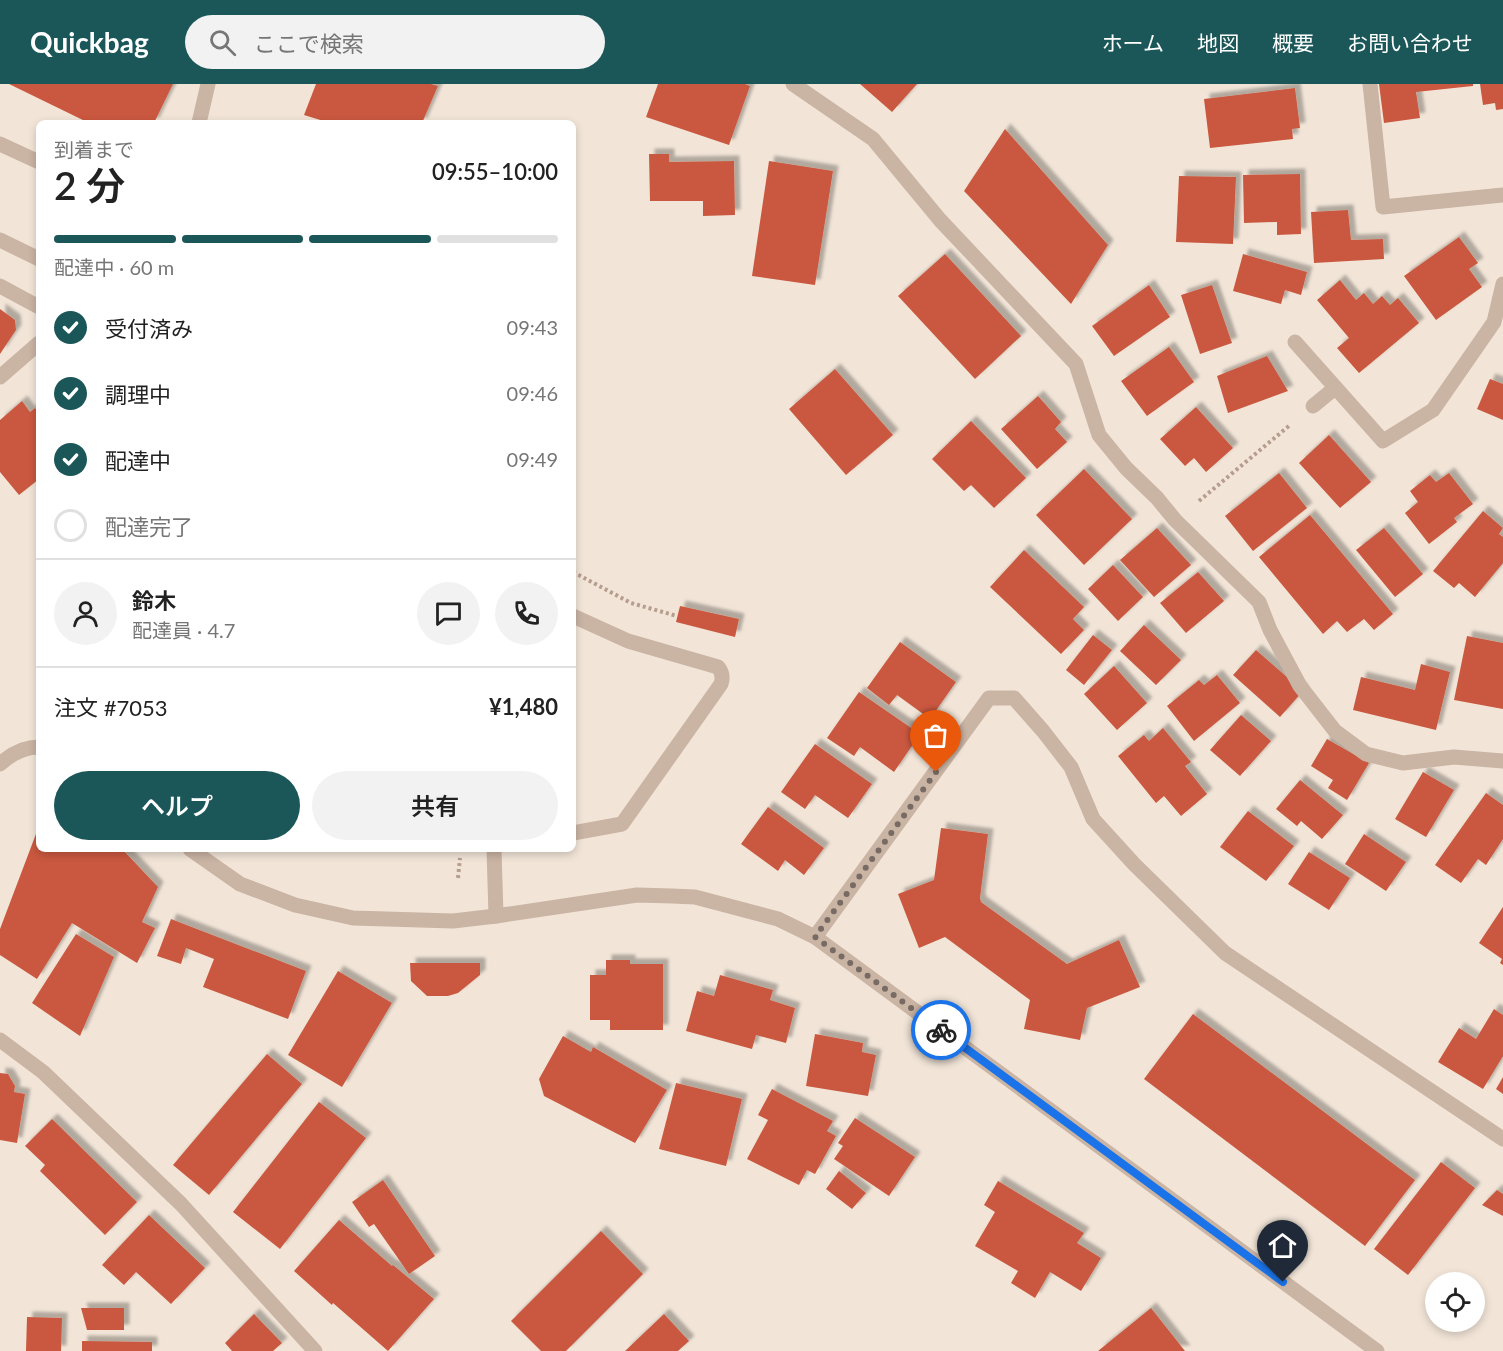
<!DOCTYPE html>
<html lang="ja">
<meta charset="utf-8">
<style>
body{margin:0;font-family:Lato,"Noto Sans JP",sans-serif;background:#f2f2f2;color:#222;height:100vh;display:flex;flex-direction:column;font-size:22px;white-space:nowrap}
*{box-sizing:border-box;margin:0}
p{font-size:20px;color:#767676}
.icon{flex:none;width:33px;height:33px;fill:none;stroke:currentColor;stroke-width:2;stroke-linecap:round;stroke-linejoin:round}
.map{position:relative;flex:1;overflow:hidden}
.sheet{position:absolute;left:36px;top:36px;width:540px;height:732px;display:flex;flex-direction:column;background:#fff;border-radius:9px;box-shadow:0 3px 9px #0003}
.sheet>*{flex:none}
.tools{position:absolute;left:1425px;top:1188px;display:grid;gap:12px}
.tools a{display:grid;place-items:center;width:60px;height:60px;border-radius:50%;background:#fff;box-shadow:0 3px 9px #0003;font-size:30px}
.pin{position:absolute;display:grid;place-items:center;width:51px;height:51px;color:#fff;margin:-62px -26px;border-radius:50% 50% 50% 0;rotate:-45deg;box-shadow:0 0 6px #0007}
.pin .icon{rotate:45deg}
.courier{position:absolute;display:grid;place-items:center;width:60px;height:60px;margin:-30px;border:4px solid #1a73e8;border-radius:50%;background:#fff;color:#222;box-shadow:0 2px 8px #0007}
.headline em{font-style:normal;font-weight:600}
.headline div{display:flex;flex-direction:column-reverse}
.headline{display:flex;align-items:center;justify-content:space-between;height:102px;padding:0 18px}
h1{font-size:39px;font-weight:600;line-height:45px}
.bar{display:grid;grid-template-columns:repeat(4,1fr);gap:9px 6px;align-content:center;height:72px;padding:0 18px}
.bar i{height:8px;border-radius:4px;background:#e0e0e0}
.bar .selected{background:#1b5758}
.bar p{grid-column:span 4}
.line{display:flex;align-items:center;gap:15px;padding:0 18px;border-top:2px solid #e0e0e0}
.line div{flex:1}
.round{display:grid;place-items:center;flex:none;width:63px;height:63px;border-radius:32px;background:#f2f2f2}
ol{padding:0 18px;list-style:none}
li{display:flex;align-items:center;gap:18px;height:66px}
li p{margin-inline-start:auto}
li .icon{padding:6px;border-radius:50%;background:#1b5758;color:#fff;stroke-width:4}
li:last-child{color:#767676}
li i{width:33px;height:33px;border:3px solid #e0e0e0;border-radius:50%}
.primary-button{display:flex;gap:12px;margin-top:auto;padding:12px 18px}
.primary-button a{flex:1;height:69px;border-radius:36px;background:#1b5758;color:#fff;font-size:24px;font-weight:600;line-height:69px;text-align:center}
.primary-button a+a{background:#f2f2f2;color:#222}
header{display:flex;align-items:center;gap:36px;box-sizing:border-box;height:84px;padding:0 30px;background:#1b5758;color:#fff}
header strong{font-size:28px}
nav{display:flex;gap:33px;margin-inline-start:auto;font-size:21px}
.search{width:420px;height:54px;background:#f2f2f2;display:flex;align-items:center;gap:15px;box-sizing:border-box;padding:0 21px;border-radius:33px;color:#767676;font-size:22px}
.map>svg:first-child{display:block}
.building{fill:#ca593f;filter:url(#shadow)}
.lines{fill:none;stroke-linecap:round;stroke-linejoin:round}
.path{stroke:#b69d8e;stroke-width:4;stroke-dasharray:3 3;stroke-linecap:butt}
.minor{stroke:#cab4a4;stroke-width:15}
.done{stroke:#776b64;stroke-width:6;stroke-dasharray:0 10.8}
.route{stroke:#1a73e8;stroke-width:8}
</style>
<header>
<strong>Quickbag</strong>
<div class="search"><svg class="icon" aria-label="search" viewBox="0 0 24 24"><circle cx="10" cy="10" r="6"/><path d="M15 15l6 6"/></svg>ここで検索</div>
<nav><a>ホーム</a><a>地図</a><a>概要</a><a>お問い合わせ</a></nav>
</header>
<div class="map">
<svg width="1503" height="1267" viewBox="0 0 1503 1267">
<defs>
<filter id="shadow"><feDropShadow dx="5.5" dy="-5.5" stdDeviation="1.5" flood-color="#0004"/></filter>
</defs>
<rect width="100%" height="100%" fill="#f2e5d8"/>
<g class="building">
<path d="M9,0H173L154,39H89Z"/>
<path d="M316,0H431L438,2L422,39H330L304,31Z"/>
<path d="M658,0H745L750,2L729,61L646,33Z"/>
<path d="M860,0H917L892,28Z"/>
<path d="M1379,0H1473V2L1416,8L1420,34L1384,39Z"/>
<path d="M1480,0H1503V25L1496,26L1495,19L1483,21Z"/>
<path d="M1295,4L1300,44L1292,45L1293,55L1210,64L1204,15Z"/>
<path d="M1005,45L1108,161L1071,220L964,107Z"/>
<path d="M649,70H669V78L734,77L735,131L703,132V117H650Z"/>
<path d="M769,77L833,87L815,201L752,192Z"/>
<path d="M1300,90L1301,150L1277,151V138L1244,139L1243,91Z"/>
<path d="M1179,92L1236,93L1233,160L1176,158Z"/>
<path d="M1348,126L1351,156L1383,155L1384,175L1314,179L1311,128Z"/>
<path d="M1459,153L1478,179L1469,185L1482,203L1436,236L1404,192Z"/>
<path d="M945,170L1021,252L975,295L898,212Z"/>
<path d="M1243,170L1307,188L1301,211L1285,206L1281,220L1233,207Z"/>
<path d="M1340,196L1356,216L1364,209L1373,220L1382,212L1390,221L1398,214L1419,239L1359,289L1337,264L1349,254L1317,216Z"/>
<path d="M1149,201L1170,233L1114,272L1092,242Z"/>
<path d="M1212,201L1232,259L1200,270L1181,211Z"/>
<path d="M0,225L15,236L16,246L0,270Z"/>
<path d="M1169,263L1194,298L1147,332L1121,297Z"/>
<path d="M1267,272L1288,307L1228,329L1217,292Z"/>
<path d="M835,285L893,351L846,391L789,325Z"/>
<path d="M1490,295L1503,300V336L1477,325Z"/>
<path d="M1038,312L1061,338L1055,345L1067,358L1037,385L1001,345Z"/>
<path d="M22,317L30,328L35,324L39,329V395L19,411L0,388V336Z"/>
<path d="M1196,323L1233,364L1206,388L1194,374L1185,382L1160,355Z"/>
<path d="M971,337L1026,394L994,424L971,401L964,407L932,375Z"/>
<path d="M1329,351L1371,398L1340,424L1299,379Z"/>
<path d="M1084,385L1132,435L1084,481L1036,431Z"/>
<path d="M1279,389L1307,424L1253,467L1225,432Z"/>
<path d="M1449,389L1473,420L1454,434L1457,438L1429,460L1405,429L1418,418L1410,407L1430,391L1436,398Z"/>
<path d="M1483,427L1503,444L1499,450L1503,453V479L1475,513L1459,499L1454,504L1433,487Z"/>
<path d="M1310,431L1393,530L1374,546L1364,535L1347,548L1337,537L1323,550L1259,473Z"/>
<path d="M1157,444L1191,481L1154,513L1120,476Z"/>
<path d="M1384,444L1423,490L1395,513L1356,466Z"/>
<path d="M1024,466L1084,523L1073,535L1084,546L1061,570L990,503Z"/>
<path d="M1113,481L1143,513L1118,537L1088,505Z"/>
<path d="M1198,488L1224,517L1186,549L1160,519Z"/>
<path d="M680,522L739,535L735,553L676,538Z"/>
<path d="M1144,541L1181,576L1156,601L1120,567Z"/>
<path d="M1093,551L1112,566L1084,601L1066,586Z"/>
<path d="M1467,552L1503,559V625L1454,616Z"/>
<path d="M900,558L956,598L930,635L897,611L889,621L867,604Z"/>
<path d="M1256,566L1303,607L1280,633L1233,591Z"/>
<path d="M1421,580L1450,588L1436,646L1353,626L1361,593L1415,606Z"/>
<path d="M1114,582L1147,619L1117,646L1084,610Z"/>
<path d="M1217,591L1240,619L1194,657L1167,622L1199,596L1204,601Z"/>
<path d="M859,608L920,650L894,688L860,663L854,672L827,654Z"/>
<path d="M1241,631L1271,657L1240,692L1210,666Z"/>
<path d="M1163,644L1191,678L1185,682L1207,710L1181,732L1164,712L1156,719L1118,672L1144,651L1149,657Z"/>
<path d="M1327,655L1369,679L1347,716L1328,704L1333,696L1311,682Z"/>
<path d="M815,660L872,700L848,734L815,711L805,725L781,708Z"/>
<path d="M1423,688L1454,706L1426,753L1395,735Z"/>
<path d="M1300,696L1343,731L1322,755L1301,737L1297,742L1276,725Z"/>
<path d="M1486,709L1503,721V755L1486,781L1478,775L1461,799L1435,781Z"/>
<path d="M768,723L824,764L804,791L785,776L778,787L741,760Z"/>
<path d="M1248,727L1294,762L1266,797L1220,763Z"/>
<path d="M39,742V765H122L158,803L142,838L155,844L137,879L72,839L37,895L0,871V845Z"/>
<path d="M941,744L988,750L980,814L981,818L1067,880L1119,856L1140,903L1087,924L1080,956L1024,945L1030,916L945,853L919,864L898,810L934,796Z"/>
<path d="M1364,750L1406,778L1386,807L1345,780Z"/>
<path d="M1309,768L1350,794L1329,826L1288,800Z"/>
<path d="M1503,823V881L1500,879L1502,875L1479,859Z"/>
<path d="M171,835L306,887L288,935L203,903L214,875L186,864L181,880L157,872Z"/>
<path d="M76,850L114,873L80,952L32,919Z"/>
<path d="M606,876H630V880H663V946H610V936H590V891H606Z"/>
<path d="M410,879H480V891L458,909L448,912H427L411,897Z"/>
<path d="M338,887L392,919L342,1003L288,971Z"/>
<path d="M720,891L773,906L770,916L795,924L786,959L756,951L752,965L686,947L697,907L714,912Z"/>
<path d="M1494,925L1503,931V972L1483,1005L1438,978L1459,944L1476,955Z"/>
<path d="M1193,930L1415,1096L1365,1162L1144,995Z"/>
<path d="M815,950L863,959L862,968L876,971L868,1012L806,1002Z"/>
<path d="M563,952L591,968L593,963L667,1006L635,1059L544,1012L539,995Z"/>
<path d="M267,970L302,1000L209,1111L173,1081Z"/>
<path d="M0,989L8,990L15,1002L14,1008L25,1010L17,1059L0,1056Z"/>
<path d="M1503,993V1010L1496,1005Z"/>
<path d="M676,999L742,1015L726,1082L659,1065Z"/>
<path d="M772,1005L833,1037L827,1047L836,1052L815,1090L807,1086L799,1101L747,1075L768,1036L758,1031Z"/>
<path d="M319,1018L366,1054L280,1165L233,1128Z"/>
<path d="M855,1034L915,1073L889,1112L834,1075L843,1062L838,1059Z"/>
<path d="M52,1035L137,1118L105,1151L40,1087L45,1081L25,1062Z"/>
<path d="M1441,1078L1475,1104L1408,1191L1374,1165Z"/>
<path d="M839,1087L866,1109L852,1125L826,1105Z"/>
<path d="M383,1096L435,1172L409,1190L374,1140L369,1143L352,1118Z"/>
<path d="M998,1097L1084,1149L1077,1159L1101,1174L1081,1207L1050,1188L1035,1214L1011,1199L1018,1187L975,1162L995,1128L984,1121Z"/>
<path d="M1497,1106L1503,1110V1132L1482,1121Z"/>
<path d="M149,1131L205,1184L171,1220L136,1188L124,1201L102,1181Z"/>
<path d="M339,1136L392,1182L393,1181L434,1215L388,1267L333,1219L332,1221L294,1187Z"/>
<path d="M601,1147L643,1190L566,1267H541L511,1237Z"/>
<path d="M81,1224H124V1246H87Z"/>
<path d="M1151,1224L1185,1267H1098Z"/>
<path d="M254,1230L282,1259L273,1267H232L225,1259Z"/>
<path d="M664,1230L689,1257L678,1267H625Z"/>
<path d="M27,1233L62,1234L61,1267H26Z"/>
<path d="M82,1257L152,1258V1267H82Z"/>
</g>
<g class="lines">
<g class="path">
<path d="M1199,417L1290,341"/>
<path d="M573,488L631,519L677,532"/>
<path d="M38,545L39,543"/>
<path d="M458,794L460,774"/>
</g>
<g class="minor">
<path d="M793,0L873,55L940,136L1076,280L1099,351L1126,384L1157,414L1175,436L1259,518L1270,546L1300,602L1335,647L1366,670L1403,679L1454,673L1503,677"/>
<path d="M1370,0L1383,123L1503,111"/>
<path d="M199,39L208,0"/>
<path d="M0,60L39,78"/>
<path d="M0,156L39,175"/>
<path d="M0,202L39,223"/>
<path d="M1295,258L1383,357L1433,326L1494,238L1503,200"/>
<path d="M0,293L39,259"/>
<path d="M1313,322L1335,304"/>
<path d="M573,532L628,557L718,583C722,588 723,594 721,600L622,740L573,749"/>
<path d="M0,680C11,670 24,663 39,663"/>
<path d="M190,765L240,800L295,821L353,834L453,837L496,832L637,811L672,812L695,813L778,835L815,853L1377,1267"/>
<path d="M494,765L496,832"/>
<path d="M815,853L989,614H1014L1043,647L1071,683L1093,735L1134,780L1225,869L1503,1055"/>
<path d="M0,956L43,988L181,1120L315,1267"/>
</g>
</g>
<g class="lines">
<path class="done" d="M936,688L815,853L941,946"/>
<path class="route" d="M941,946L1283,1198"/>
</g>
</svg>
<div class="tools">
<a><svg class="icon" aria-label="locate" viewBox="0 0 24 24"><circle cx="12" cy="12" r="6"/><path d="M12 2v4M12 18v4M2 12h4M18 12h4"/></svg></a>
</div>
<div class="pin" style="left:936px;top:688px;background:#ea580c"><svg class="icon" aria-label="bag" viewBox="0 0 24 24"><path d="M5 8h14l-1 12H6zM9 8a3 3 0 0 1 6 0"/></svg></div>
<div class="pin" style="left:1283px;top:1198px;background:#1f2937"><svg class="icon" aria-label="home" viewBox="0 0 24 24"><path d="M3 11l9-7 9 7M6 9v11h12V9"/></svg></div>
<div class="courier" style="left:941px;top:946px"><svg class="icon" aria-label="bike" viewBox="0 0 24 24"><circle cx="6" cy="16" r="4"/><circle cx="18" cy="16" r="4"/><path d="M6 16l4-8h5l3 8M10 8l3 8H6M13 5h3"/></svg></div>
<section class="sheet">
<div class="headline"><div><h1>2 分</h1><p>到着まで</p></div><em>09:55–10:00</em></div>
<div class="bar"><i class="selected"></i><i class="selected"></i><i class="selected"></i><i></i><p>配達中 · 60 m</p></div>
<ol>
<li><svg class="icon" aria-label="check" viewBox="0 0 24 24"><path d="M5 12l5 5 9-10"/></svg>受付済み<p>09:43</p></li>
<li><svg class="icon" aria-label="check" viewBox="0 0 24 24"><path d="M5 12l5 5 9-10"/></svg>調理中<p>09:46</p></li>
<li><svg class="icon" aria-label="check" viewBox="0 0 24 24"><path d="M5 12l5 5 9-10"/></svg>配達中<p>09:49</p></li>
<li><i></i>配達完了</li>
</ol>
<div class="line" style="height:108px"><a class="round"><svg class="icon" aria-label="person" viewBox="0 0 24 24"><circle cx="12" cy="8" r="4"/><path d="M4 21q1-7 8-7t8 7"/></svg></a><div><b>鈴木</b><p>配達員 · 4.7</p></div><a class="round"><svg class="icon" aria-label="chat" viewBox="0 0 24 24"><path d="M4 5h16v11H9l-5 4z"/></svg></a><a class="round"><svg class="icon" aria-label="phone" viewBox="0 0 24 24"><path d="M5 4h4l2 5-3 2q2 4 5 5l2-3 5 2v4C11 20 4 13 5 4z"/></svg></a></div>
<div class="line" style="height:78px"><div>注文 #7053</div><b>¥1,480</b></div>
<div class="primary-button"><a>ヘルプ</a><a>共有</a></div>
</section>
</div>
